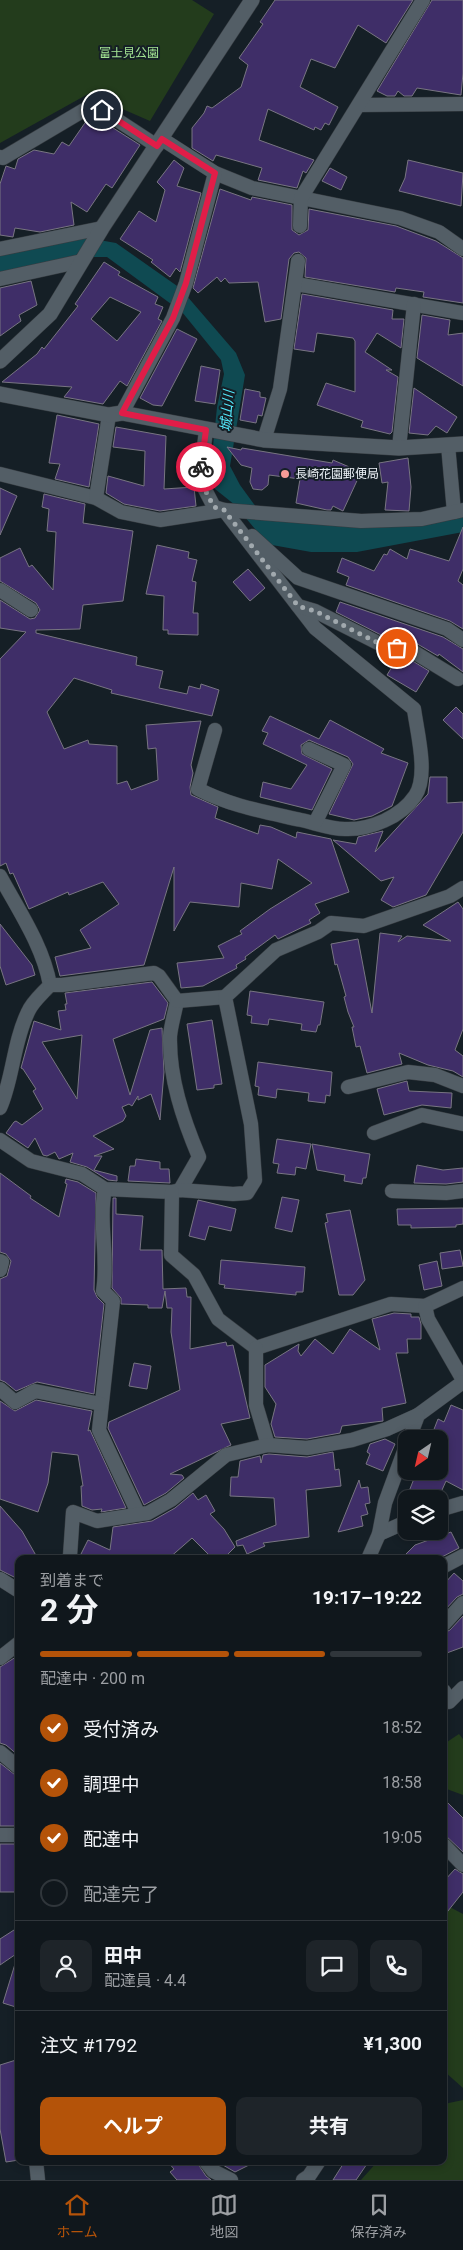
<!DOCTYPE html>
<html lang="ja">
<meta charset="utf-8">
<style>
body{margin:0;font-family:Roboto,"Noto Sans JP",sans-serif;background:#1e2429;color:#f1f3f6;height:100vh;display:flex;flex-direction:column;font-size:19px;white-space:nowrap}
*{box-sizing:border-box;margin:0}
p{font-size:16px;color:#9c9fa3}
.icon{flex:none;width:28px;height:28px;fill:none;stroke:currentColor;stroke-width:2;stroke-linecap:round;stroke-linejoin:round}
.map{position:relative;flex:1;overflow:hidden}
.panel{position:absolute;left:15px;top:1555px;width:432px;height:610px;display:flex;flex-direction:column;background:#10171c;border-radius:10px;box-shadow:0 2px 8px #0003,0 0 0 1px #30363b}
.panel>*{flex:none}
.needle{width:32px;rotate:214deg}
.fabs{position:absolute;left:398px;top:1430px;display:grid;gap:10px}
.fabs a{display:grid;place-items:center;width:50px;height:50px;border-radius:10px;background:#10171c;box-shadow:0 2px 8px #0003,0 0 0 1px #30363b;font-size:25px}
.pin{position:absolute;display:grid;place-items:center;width:42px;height:42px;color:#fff;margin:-21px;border:2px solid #fff;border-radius:50%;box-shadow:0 1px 5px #0007}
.courier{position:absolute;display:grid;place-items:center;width:50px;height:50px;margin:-25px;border:4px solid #e11d48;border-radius:50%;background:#fff;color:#222;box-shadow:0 1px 6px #0007}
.head em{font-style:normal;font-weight:700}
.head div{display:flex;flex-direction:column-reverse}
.head{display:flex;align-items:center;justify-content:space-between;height:85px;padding:0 25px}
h1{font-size:32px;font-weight:700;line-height:38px}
.bar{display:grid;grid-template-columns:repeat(4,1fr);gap:8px 5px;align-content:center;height:60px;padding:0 25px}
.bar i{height:6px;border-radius:4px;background:#30363b}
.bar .active{background:#b45309}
.bar p{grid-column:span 4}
.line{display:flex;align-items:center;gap:12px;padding:0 25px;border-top:1px solid #30363b}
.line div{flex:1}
.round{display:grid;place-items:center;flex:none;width:52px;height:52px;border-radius:10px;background:#1e2429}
ol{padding:0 25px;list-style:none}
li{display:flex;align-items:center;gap:15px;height:55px}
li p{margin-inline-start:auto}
li .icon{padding:5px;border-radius:50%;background:#b45309;color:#fff;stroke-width:4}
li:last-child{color:#9c9fa3}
li i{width:28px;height:28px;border:2px solid #30363b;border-radius:50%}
.button{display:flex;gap:10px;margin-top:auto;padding:10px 25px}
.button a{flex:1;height:58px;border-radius:10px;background:#b45309;color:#fff;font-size:20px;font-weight:700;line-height:58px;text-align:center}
.button a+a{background:#1e2429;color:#f1f3f6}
.tab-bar{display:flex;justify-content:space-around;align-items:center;height:70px;border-top:1px solid #30363b;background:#10171c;font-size:14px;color:#9c9fa3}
.tab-bar a{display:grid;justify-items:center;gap:2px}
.tab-bar .active{color:#b45309}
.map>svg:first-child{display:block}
.green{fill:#233c1c}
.water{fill:#0f4a52}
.building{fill:#3f2e68;stroke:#787582;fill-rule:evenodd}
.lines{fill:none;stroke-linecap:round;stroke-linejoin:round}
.street-casing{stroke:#363c41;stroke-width:15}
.secondary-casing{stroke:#363c41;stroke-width:16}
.street{stroke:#535e66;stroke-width:14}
.secondary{stroke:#535e66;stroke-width:15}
.done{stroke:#a1a9ae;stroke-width:5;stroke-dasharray:0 9}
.route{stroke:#e11d48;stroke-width:6}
.poi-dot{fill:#f59b97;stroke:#151f26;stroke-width:2}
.labels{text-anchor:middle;stroke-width:4;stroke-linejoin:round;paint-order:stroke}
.park-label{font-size:12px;fill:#a5e695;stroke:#151f26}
.poi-label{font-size:12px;fill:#edf3f8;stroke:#151f26;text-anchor:start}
.water-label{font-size:14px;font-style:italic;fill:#54ebfe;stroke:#151f26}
</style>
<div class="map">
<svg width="463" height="2180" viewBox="0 0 463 2180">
<rect width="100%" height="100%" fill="#151f26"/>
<g class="green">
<path d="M0,0H192L214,14L150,121L88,94L0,143Z"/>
<path d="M459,1734L463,1739V1795L444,1788V1744Z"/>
<path d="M444,1904L463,1914V2088L444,2071Z"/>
<path d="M463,2100V2180H361L378,2161H444V2104Z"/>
</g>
<path class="water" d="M82,237L116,243L180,288L236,353L245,375L230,466L240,485L264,518L463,516V532L357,552H311L272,545L255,529L235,505L215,489L210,476L217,407L224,374L221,360L182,312L107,257H74L0,272V255Z"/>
<g class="building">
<path d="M275,0H413L386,43L358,25L335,68L311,59L300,87L338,107L329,125L325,123L321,130L315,127L314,130L268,109L259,140L314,160L306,173L303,171L297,188L258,180L262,168L216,155L213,161L192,148V128L204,113L207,106L212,108L241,87L248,65L239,58L263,24L260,22Z"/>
<path d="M432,0H463V73L461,95L417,88L412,96H404L398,91L395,96H387L377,91Z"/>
<path d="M87,120H95L108,129L110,126L140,145L112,188L106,184L87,212L71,202L74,225L40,232L15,228L13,237L0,235V184L6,166L15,169L18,159L34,150L54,154L62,142L69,146Z"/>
<path d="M174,160L184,168L177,186L201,193L180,272L176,268L170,277L151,262L153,260L120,239L139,211L156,222L165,190L157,182Z"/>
<path d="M408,160L463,173L461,206L399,191L405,178Z"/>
<path d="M330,168L347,177L341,190L322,181Z"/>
<path d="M220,189L251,200L252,197L292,205V230L299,235L308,230L309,209L396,226L436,241L463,258V303L423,297L424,292L396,288L395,292L305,277L306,258L299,252L294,253L289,259L281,319L265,322L258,282L229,283L225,278L221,282L217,277L198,293L193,288Z"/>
<path d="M104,262L120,272L118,275L158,297L155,304L163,307L158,319L162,321L127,386L120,381L103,404L64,397L72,387L2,382L37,354L42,347L44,349L78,306L75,304ZM110,297L141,312L117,341L91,319Z"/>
<path d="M31,281L37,305L19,315L21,321L0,336V288Z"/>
<path d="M302,294L393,310L392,319H404L401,348L377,333L365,352L392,370H386L398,377L392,432L390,434L361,427L363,421L317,405L326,383L355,392V341L353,338L317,333L314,352L294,349Z"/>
<path d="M422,315L450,320L448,335L463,333V386L417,358Z"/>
<path d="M177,329L197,339L162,406L153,405L140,398Z"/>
<path d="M201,366L220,370L215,404L195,401Z"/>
<path d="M414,388L457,417L447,433L436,426L428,435L409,433Z"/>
<path d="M245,389L260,392V397L266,398L262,416L258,415L256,423L240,420Z"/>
<path d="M57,415L99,424L89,487L55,479L60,464L49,463Z"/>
<path d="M116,427L166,436L164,489L194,487L196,506L160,511L124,504L106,493L108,476L144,486L145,451L113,447Z"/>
<path d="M227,447L241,450L242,448L332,463L333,460L361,472L343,511L333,506L331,510H327L296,503L300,479L269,475L268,485L262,490L253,489L250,482L252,468L241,465Z"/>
<path d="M408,458L411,487L409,511L385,510L388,482L382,483L379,463Z"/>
<path d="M0,488L17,496L0,535Z"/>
<path d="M44,494L85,504L83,523L133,531L123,601L83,605L80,629L36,630V633L137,657L136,665L163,671L159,688L187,694L189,686L200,689L201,684L219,690L212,716L111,693L112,690L74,678L47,712L64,749L88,740L89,744L117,746V784L127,781L131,790L158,780L156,748L148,749L146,725L201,721L191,765L193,773L190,787L191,795L218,807L215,818L258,834L260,825L271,827L296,838L297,832L331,839L349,892L315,904L320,913L309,920L311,923L278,939L275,935L245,957L246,959L236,965L237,968L203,986L181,988L177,963L224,958L218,946L242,934L240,931L270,909L312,883L278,859L272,889L241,883L239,907L190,902L174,931V867L144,965L60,976L55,957L91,948L80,930L119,904L103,882L69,895L68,892L29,909L13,873L10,874L6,863L0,866V659L26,632L0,628V600L30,619L35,618L40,610L36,603L0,581V558L20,548L29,567L32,565L53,590L56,532L47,531L49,509L42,507Z"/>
<path d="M463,527V569L458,581L463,585V629L450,621L346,585L349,577L337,572L342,558L374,571L384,554L387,555L390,549L407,559L410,549L449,561Z"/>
<path d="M157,545L189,552L188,558L197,560L192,581L196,582L193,613H198V635L168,634V630H163L164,596L146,594Z"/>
<path d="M248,569L265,588L250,601L233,582Z"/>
<path d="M340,602L443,637L463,649V672L439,654L438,656L414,642L387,638L336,612Z"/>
<path d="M398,657H406L429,671L416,692L387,675Z"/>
<path d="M456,707L463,714V739L443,720Z"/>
<path d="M270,716L319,739L330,720L384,749L381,753L408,763L392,806L372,816L354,820L329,814L353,764L348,757L309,740L301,745L302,754L332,769L312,810L260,797L263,782L291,789L307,765L263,744L268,733L262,731Z"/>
<path d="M430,777H447V803L463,802V832L426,895L393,907L381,900L394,877L381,881L333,840L356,844L358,837L383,831L375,852L428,794Z"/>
<path d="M458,902L463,909V1029L455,1050L463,1056V1077L453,1071L428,1065L399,1053L402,1064L367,1073L360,1046L356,1047L352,1027H354L348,1012L344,997L346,996L337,964L335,965L331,944L358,939L372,1013L380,933L402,936L398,942L407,936L451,941L423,925Z"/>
<path d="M0,924L32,965L35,975L6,985L0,966Z"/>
<path d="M152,982L168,1003L164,1019L113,1039L130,1095L150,1030L162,1028L164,1072L160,1120L151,1094L138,1100V1096L132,1106L129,1104L122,1107L126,1116L123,1121L93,1136L114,1149L94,1156H102L94,1170L117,1176V1181L108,1180L87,1167L70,1162L73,1153L59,1159L55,1152L47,1156L43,1155L35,1138L28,1148L6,1133L14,1122L16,1121L22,1125L43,1109L33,1091L36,1089L23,1069L21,1068L34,1021L61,1030L58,1011L66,1010L65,1004H67L65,993ZM82,1035L77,1099L42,1042Z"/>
<path d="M250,991L324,1002L320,1025H318L316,1032L301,1030L302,1024L269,1019L268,1025L251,1023L252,1016L247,1015Z"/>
<path d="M212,1020L222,1084L214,1085V1088L197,1090L187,1024Z"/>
<path d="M258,1062L332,1072L330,1096L326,1095L325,1103L308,1101L309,1093L277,1089L276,1098L258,1095L259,1087L255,1086Z"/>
<path d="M407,1081L409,1091L452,1093L451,1108L422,1105L384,1115L377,1089Z"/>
<path d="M277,1139L311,1144L306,1169L296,1167L295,1175L277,1173L279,1164L273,1163Z"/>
<path d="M312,1144L370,1154L366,1178H363L362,1184L344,1181L345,1175L317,1170Z"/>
<path d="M136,1159L160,1162V1169H169L170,1183L128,1181L130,1166H135Z"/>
<path d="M417,1165L443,1170L463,1168V1182L446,1184L414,1183Z"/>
<path d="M0,1173L31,1196L30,1198L59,1217L67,1184L65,1183L66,1179L78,1182L96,1193L94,1290L97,1297L104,1304L94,1394L37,1382L16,1391L5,1382L0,1380V1279L7,1276L11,1261L6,1254L0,1252Z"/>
<path d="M282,1197L299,1200L292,1232L275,1228Z"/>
<path d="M113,1198H116V1214L143,1216L140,1250H162L163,1289L186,1288L187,1297H191L190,1349L226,1342L227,1346L233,1345L250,1418L221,1424L231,1445L170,1474L182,1475L184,1478L166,1493L144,1505L108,1428L109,1422L180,1390L171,1332L172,1308H167L165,1291L162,1308H148V1305L121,1304V1298L112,1288Z"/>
<path d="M198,1200L236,1209L231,1231L209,1226L205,1240L189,1236Z"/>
<path d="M463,1208V1224L456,1225V1227L411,1228V1225H398L397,1209Z"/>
<path d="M350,1210L365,1280L353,1295H339L325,1223L328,1222L326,1214Z"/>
<path d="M460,1250L463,1266L442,1269L440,1253Z"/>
<path d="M221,1260L305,1267L303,1292H296V1295L224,1288L225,1285L219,1284Z"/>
<path d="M437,1261L442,1286L424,1290L419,1265Z"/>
<path d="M394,1313L411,1314V1317H419L421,1324V1339H407L408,1353H396L406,1403L382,1408L383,1421L342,1426L340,1433L307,1439L275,1437L271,1424L276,1404L265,1387V1365L299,1344L298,1351L301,1356L315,1339L333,1354L350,1329L380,1350L372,1319Z"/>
<path d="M134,1363L151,1366L147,1389L129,1386Z"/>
<path d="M36,1400L92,1411L88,1431L90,1430L126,1508L101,1512L102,1509L92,1510L82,1506L81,1486H83L78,1455L52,1452L48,1483L38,1512L0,1499V1401L15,1411Z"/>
<path d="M451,1405L463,1410V1490L446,1481L438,1499H406L417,1471H439V1439L431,1437L438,1419L444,1422Z"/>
<path d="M385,1439L395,1444L383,1471L366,1464L370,1454L367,1452L370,1444Z"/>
<path d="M333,1452L335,1470L339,1469L341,1486L306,1490L309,1537L263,1543L265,1546L247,1554L243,1545L237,1546L236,1541L276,1525L274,1498L230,1496L231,1477H238L240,1461L260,1456L261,1463L263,1455L269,1454L307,1457Z"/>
<path d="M359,1480L361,1488L368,1487L370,1503L365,1504L368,1514L361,1516L363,1526L338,1532Z"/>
<path d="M193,1493L198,1500L206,1495L215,1511L210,1514L224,1529L235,1547L223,1559H213L192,1538L168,1559H91L81,1554L88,1540L110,1550L113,1527L152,1521L175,1508Z"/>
<path d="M0,1506L22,1531L38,1559H19V1573L14,1577L0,1570Z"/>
<path d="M451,1532L459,1548L438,1559H401L415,1545Z"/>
<path d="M454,1573L463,1581V1594L457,1597L444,1611V1584Z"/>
<path d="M463,1616V1647L444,1654V1633L450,1630Z"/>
<path d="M19,1655V1756L6,1745L0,1743V1667Z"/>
<path d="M0,1763L19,1778V1826H0Z"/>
<path d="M444,1799L463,1818V1852L444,1834Z"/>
<rect x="0" y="1844" width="19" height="48"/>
<path d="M455,1869L463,1874V1892L444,1916V1881Z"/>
<path d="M14,1930L19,1937V1952L0,1965V1939Z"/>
<path d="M15,1964L19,1965V2008L3,2003Z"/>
<path d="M16,2060L19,2072V2160L6,2162L0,2129V2065Z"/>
<path d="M167,2161H196L206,2176L211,2180H177L170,2172L174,2169Z"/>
<path d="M216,2161H257L235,2172Z"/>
<path d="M345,2161H369L356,2180H333Z"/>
</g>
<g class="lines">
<g class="street-casing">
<g id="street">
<path d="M360,105L463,104"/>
<path d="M162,139L215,173L252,188L400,218L439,232L463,249"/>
<path d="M0,157L3,158L84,110H102L157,146"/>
<path d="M300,226L301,198L423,0"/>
<path d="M0,249L102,228"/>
<path d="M0,279L82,261"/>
<path d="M296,284L463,313"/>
<path d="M122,413L173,318L186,283L215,173"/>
<path d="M206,430L200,480L214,507L224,510L315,628L414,709C417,732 429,776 415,796C401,817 370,830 345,829C331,829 315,823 301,820C266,812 230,806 198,789L215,730"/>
<path d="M264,440L280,389L298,261"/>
<path d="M448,445L454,512"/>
<path d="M399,448L414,304"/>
<path d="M0,474L96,498L121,512L160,520L224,510L361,521L422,519L463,510"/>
<path d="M96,498L109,415"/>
<path d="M252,536L298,578L447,629L463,640"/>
<path d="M0,590L31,610"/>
<path d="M298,606L315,611L384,646L409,649L458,679"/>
<path d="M309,749L344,765L315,823"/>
<path d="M0,876C19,911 43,946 50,985C43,993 32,1002 28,1012C13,1043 13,1079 0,1108"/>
<path d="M50,985H62L154,973L159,976L177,1001C175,1012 171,1025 170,1036C169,1078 183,1119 199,1157L180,1190"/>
<path d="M177,1001L225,997"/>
<path d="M348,1087L408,1072L435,1075L463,1086"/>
<path d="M374,1133L422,1115L463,1124"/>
<path d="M0,1140L31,1161L82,1174L105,1189L172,1192L180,1190L233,1194L247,1193L255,1180L251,1124L225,997L276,950L318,932L331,923L364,926L450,896L463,888"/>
<path d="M105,1189C98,1223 109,1257 103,1291L113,1301L99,1430L138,1513"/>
<path d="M392,1191L446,1193L463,1191"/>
<path d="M172,1192L171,1255L194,1275L218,1319L256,1348L391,1304L425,1306L463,1288"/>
<path d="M0,1261L2,1262L0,1270"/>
<path d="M425,1306L428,1319L463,1380"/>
<path d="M256,1348V1405L268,1445"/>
<path d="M0,1389L15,1402L35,1391L101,1404"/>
<path d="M409,1439L418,1415L463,1382"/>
<path d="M439,1510L463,1503"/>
<path d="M379,1534L406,1522"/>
<path d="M68,1559L70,1556L73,1512L97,1521L148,1513L171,1500L226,1455L268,1445L307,1448L352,1440L387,1429L418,1415"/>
<path d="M368,1559L379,1534L385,1503L406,1446"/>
<path d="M444,1566L463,1556"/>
<path d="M0,1579L19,1591"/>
<path d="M444,1624L463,1603"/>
<path d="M0,1658L19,1643"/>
<path d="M444,1691L449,1702L463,1688"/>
<path d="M0,1752L19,1768"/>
<path d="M0,1835H19"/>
<path d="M444,1845L463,1865"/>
<path d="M36,2161L38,2180"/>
<path d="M205,2161L213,2171L231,2180"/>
<path d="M303,2180L309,2176L319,2161"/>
</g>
</g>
<g class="secondary-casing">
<g id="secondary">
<path d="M0,361L50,314L102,228L252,0"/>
<path d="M0,394L109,415L122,413L264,440L399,448L463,444"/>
</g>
</g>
<use href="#street" class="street"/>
<use href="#secondary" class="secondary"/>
</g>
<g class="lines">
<path class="done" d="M201,467L200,480L214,507L224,510L298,606L315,611L384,646L397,648"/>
<path class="route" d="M102,110L157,146L162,139L215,173L186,283L173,318L122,413L206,430L201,467"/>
</g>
<circle class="poi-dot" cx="285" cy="474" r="5"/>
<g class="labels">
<g class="park-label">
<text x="129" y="57">富士見公園</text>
</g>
<g class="poi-label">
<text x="295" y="478">長崎花園郵便局</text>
</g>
<g class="water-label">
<text transform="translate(227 411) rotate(-85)" y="5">城山川</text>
</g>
</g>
</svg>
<div class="fabs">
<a><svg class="needle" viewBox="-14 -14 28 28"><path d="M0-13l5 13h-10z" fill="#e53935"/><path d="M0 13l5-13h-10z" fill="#9c9fa3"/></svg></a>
<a><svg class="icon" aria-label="layers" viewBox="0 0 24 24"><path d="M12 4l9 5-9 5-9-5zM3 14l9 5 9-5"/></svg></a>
</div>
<div class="pin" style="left:397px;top:648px;background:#ea580c"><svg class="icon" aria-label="bag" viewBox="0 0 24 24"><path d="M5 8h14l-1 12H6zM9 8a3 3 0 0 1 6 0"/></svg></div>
<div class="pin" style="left:102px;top:110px;background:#1f2937"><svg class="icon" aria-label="home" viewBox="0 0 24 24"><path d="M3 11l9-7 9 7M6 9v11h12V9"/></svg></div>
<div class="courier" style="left:201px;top:467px"><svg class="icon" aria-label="bike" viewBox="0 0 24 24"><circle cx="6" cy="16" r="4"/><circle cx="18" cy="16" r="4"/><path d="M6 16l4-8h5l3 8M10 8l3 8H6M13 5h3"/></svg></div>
<section class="panel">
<div class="head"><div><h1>2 分</h1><p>到着まで</p></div><em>19:17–19:22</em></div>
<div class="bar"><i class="active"></i><i class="active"></i><i class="active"></i><i></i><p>配達中 · 200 m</p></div>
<ol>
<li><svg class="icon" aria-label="check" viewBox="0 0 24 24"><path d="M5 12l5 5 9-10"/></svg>受付済み<p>18:52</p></li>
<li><svg class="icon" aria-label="check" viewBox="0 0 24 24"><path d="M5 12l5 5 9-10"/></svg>調理中<p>18:58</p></li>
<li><svg class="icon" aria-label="check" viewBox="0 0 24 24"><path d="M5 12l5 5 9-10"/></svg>配達中<p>19:05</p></li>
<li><i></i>配達完了</li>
</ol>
<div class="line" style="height:90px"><a class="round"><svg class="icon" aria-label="person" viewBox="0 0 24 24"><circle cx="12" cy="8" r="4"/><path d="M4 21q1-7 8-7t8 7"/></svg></a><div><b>田中</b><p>配達員 · 4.4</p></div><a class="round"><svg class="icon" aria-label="chat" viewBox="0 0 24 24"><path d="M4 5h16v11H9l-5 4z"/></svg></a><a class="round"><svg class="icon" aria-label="phone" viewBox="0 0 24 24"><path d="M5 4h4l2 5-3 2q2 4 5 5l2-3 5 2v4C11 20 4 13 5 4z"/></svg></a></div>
<div class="line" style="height:65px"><div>注文 #1792</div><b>¥1,300</b></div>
<div class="button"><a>ヘルプ</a><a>共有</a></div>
</section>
</div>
<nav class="tab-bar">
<a class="active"><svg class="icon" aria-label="home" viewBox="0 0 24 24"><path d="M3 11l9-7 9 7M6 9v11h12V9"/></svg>ホーム</a>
<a><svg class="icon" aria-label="map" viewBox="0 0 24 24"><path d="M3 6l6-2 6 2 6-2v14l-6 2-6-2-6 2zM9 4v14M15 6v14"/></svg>地図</a>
<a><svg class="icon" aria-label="saved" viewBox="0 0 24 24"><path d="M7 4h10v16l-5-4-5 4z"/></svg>保存済み</a>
</nav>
